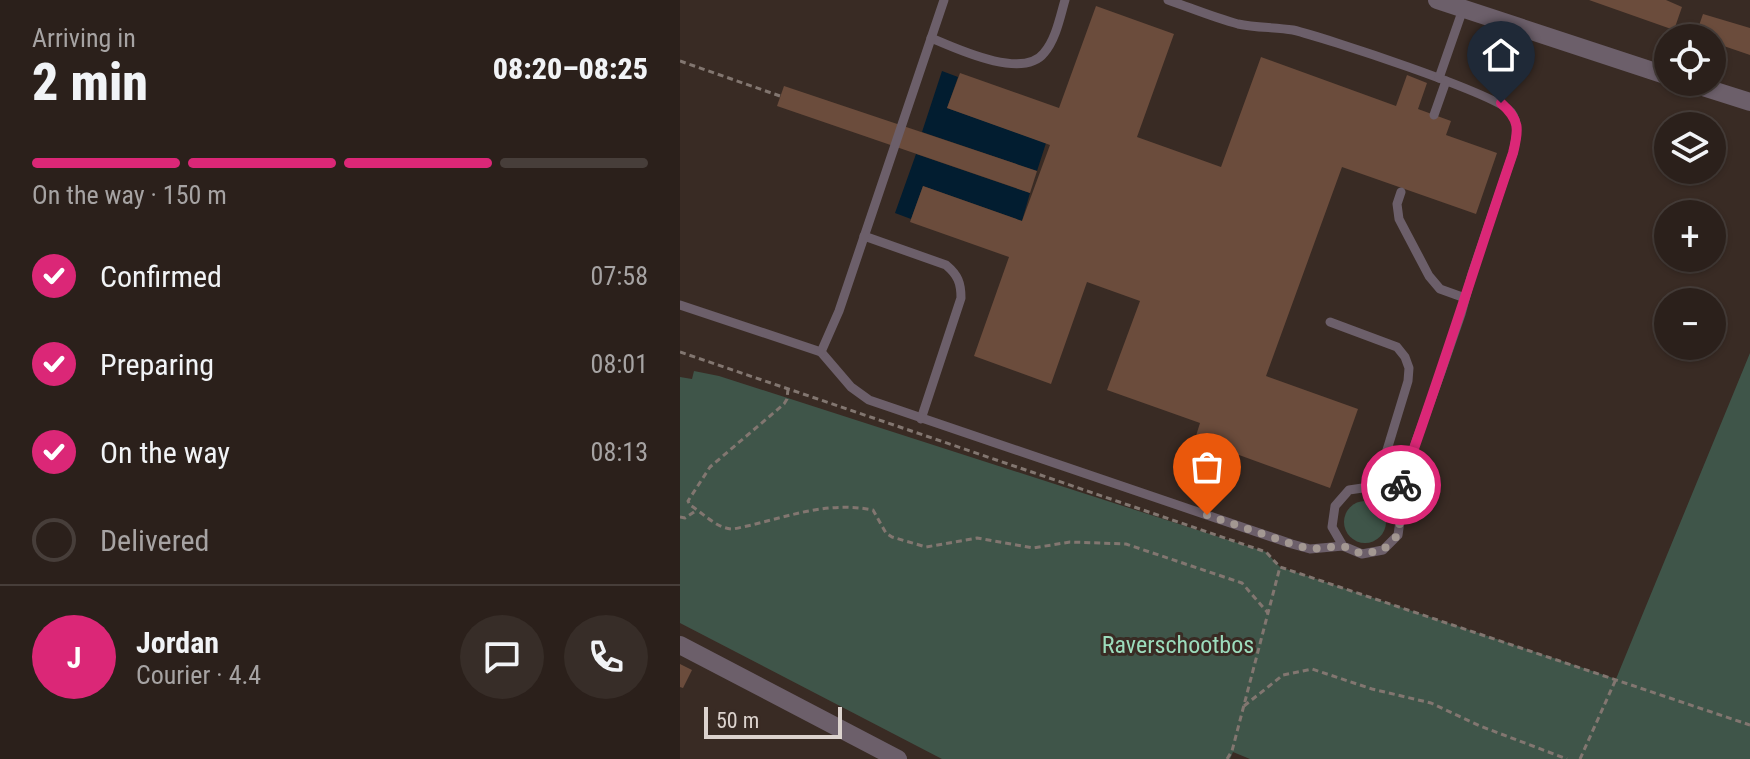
<!DOCTYPE html>
<meta charset="utf-8">
<style>
body{margin:0;font-family:"Roboto Condensed",sans-serif;background:#372d28;color:#f1f3f6;height:100vh;display:flex;flex-direction:column;font-size:30px;white-space:nowrap}
*{box-sizing:border-box;margin:0}
p{font-size:26px;color:#a6a3a3}
.icon{flex:none;width:44px;height:44px;fill:none;stroke:currentColor;stroke-width:2;stroke-linecap:round;stroke-linejoin:round}
.map{position:relative;flex:1;overflow:hidden}
.details{display:flex;flex-direction:column;background:#2b201b;width:680px}
.details>*{flex:none}
.buttons{position:absolute;left:974px;top:24px;display:grid;gap:16px}
.buttons a{display:grid;place-items:center;width:72px;height:72px;border-radius:50%;background:#2b201b;box-shadow:0 2px 6px #0004,0 0 0 2px #473e3a;font-size:40px}
.scale{position:absolute;left:24px;bottom:20px;width:138px;box-sizing:border-box;padding-left:8px;border:4px solid #dcd3ce;border-top:0;font-size:22px;line-height:28px;white-space:nowrap;color:#dcd3ce;-webkit-text-stroke:6px #392b24;paint-order:stroke}
.pin{position:absolute;display:grid;place-items:center;width:68px;height:68px;color:#fff;margin:-82px -34px;border-radius:50% 50% 50% 0;rotate:-45deg;box-shadow:0 0 8px #0007}
.pin .icon{rotate:45deg}
.courier{position:absolute;display:grid;place-items:center;width:80px;height:80px;margin:-40px;border:6px solid #db2777;border-radius:50%;background:#fff;color:#222;box-shadow:0 2px 10px #0007}
.overview em{font-style:normal;font-weight:800}
.overview div{display:flex;flex-direction:column-reverse}
.overview{display:flex;align-items:center;justify-content:space-between;height:136px;padding:0 32px}
h1{font-size:52px;font-weight:800;line-height:60px}
.bar{display:grid;grid-template-columns:repeat(4,1fr);gap:12px 8px;align-content:center;height:96px;padding:0 32px}
.bar i{height:10px;border-radius:6px;background:#473e3a}
.bar .active{background:#db2777}
.bar p{grid-column:span 4}
.line{display:flex;align-items:center;gap:20px;padding:0 32px;border-top:2px solid #473e3a}
.line div{flex:1}
.round{display:grid;place-items:center;flex:none;width:84px;height:84px;border-radius:42px;background:#372d28}
ol{padding:0 32px;list-style:none}
li{display:flex;align-items:center;gap:24px;height:88px}
li p{margin-inline-start:auto}
li .icon{padding:8px;border-radius:50%;background:#db2777;color:#fff;stroke-width:4}
li:last-child{color:#a6a3a3}
li i{width:44px;height:44px;border:4px solid #473e3a;border-radius:50%}
main{display:flex;flex:1;min-height:0}
.map>svg:first-child{display:block}
.green{fill:#3f5549}
.water{fill:#021d30}
.building{fill:#6b4c3c}
.lines{fill:none;stroke-linecap:round;stroke-linejoin:round}
.path{stroke:#827670;stroke-width:3;stroke-dasharray:6 4;stroke-linecap:butt}
.service{stroke:#6c5f6a;stroke-width:9}
.minor{stroke:#6c5f6a;stroke-width:18}
.done{stroke:#a39892;stroke-width:8;stroke-dasharray:0 14.4}
.route{stroke:#db2777;stroke-width:10}
.labels{text-anchor:middle;stroke-width:6;stroke-linejoin:round;paint-order:stroke}
.park-label{font-size:24px;fill:#9cdcbc;stroke:#392b24}
</style>
<main>
<section class="details">
<div class="overview"><div><h1>2 min</h1><p>Arriving in</p></div><em>08:20–08:25</em></div>
<div class="bar"><i class="active"></i><i class="active"></i><i class="active"></i><i></i><p>On the way · 150 m</p></div>
<ol>
<li><svg class="icon" aria-label="check" viewBox="0 0 24 24"><path d="M5 12l5 5 9-10"/></svg>Confirmed<p>07:58</p></li>
<li><svg class="icon" aria-label="check" viewBox="0 0 24 24"><path d="M5 12l5 5 9-10"/></svg>Preparing<p>08:01</p></li>
<li><svg class="icon" aria-label="check" viewBox="0 0 24 24"><path d="M5 12l5 5 9-10"/></svg>On the way<p>08:13</p></li>
<li><i></i>Delivered</li>
</ol>
<div class="line" style="height:144px"><b class="round" style="background:#db2777;color:#fff">J</b><div><b>Jordan</b><p>Courier · 4.4</p></div><a class="round"><svg class="icon" aria-label="chat" viewBox="0 0 24 24"><path d="M4 5h16v11H9l-5 4z"/></svg></a><a class="round"><svg class="icon" aria-label="phone" viewBox="0 0 24 24"><path d="M5 4h4l2 5-3 2q2 4 5 5l2-3 5 2v4C11 20 4 13 5 4z"/></svg></a></div>
</section>
<div class="map">
<svg width="1070" height="759" viewBox="0 0 1070 759">
<rect width="100%" height="100%" fill="#392b24"/>
<g class="green">
<path d="M1070,353V759H570L553,752L550,759H262L0,623V377L12,379L14,371L39,376L586,552L600,567L936,679Z"/>
<circle cx="685" cy="522" r="21"/>
</g>
<g class="water">
<path d="M262,71L278,77L267,108L366,143L357,171L242,132Z"/>
<path d="M236,154L350,193L342,221L243,186L231,219L215,213Z"/>
</g>
<g class="building">
<path d="M909,0H986L1002,7L994,30Z"/>
<path d="M416,6L494,34L457,137L541,167L581,57L716,106L727,75L747,83L738,109L771,121L766,135L817,153L796,214L662,167L586,376L678,409L650,488L515,439L520,423L427,390L460,301L407,282L371,384L294,356L329,257L230,222L243,186L342,221L370,145L267,108L280,73L379,108Z"/>
<path d="M1023,14L1070,28V55L1032,42V38L1015,37Z"/>
<path d="M104,86L357,171L350,193L97,106Z"/>
<path d="M0,664L12,670L3,688L0,687Z"/>
</g>
<g class="lines">
<g class="path">
<path d="M0,61L100,96"/>
<path d="M0,352L586,552L600,567"/>
<path d="M108,389L107,399L104,404L30,467L8,501L10,505C23,513 37,529 53,529C101,520 142,500 193,510L206,533L212,537L246,547L297,538L353,548L390,542L446,544L562,583L588,613"/>
<path d="M0,517L5,518L17,510"/>
<path d="M564,706L603,675L632,669L692,689L751,703L800,726L887,759"/>
<path d="M547,759L552,751L600,567L1070,725"/>
<path d="M900,759L936,679"/>
</g>
<g class="service">
<path d="M488,0C511,8 535,18 558,24C576,28 595,27 613,30C643,37 817,94 831,112C840,124 836,140 833,153L792,274L781,314L761,372L715,500L721,514L718,535L703,550L682,554L663,546L652,527L655,506L669,490L696,486L715,500"/>
<path d="M251,38C277,49 343,80 364,53C376,39 380,17 385,0"/>
<path d="M759,78L783,9"/>
<path d="M754,115L766,81"/>
<path d="M721,192L717,204L719,219L749,276L760,289L785,298"/>
<path d="M184,236L266,265C278,275 281,283 281,298L241,419"/>
<path d="M0,305L141,352L171,387L189,400L612,544L630,549L663,546"/>
<path d="M650,322L717,347L725,357L729,368L728,381L696,486"/>
<path d="M141,352L159,311L264,0"/>
</g>
<g class="minor">
<path d="M757,0L988,76"/>
<path d="M1007,82L1070,102"/>
<path d="M0,645L218,759"/>
</g>
</g>
<g class="lines">
<path class="done" d="M527,515L612,544L630,549L663,546L682,554L703,550L718,535L721,514L715,500L721,485"/>
<path class="route" d="M721,485C761,375 795,264 833,153C839,129 840,120 821,103"/>
</g>
<g class="labels">
<g class="park-label">
<text x="498" y="653">Raverschootbos</text>
</g>
</g>
</svg>
<div class="buttons">
<a><svg class="icon" aria-label="locate" viewBox="0 0 24 24"><circle cx="12" cy="12" r="6"/><path d="M12 2v4M12 18v4M2 12h4M18 12h4"/></svg></a>
<a><svg class="icon" aria-label="layers" viewBox="0 0 24 24"><path d="M12 4l9 5-9 5-9-5zM3 14l9 5 9-5"/></svg></a>
<a>+</a>
<a>−</a>
</div>
<div class="scale">50 m</div>
<div class="pin" style="left:527px;top:515px;background:#ea580c"><svg class="icon" aria-label="bag" viewBox="0 0 24 24"><path d="M5 8h14l-1 12H6zM9 8a3 3 0 0 1 6 0"/></svg></div>
<div class="pin" style="left:821px;top:103px;background:#1f2937"><svg class="icon" aria-label="home" viewBox="0 0 24 24"><path d="M3 11l9-7 9 7M6 9v11h12V9"/></svg></div>
<div class="courier" style="left:721px;top:485px"><svg class="icon" aria-label="bike" viewBox="0 0 24 24"><circle cx="6" cy="16" r="4"/><circle cx="18" cy="16" r="4"/><path d="M6 16l4-8h5l3 8M10 8l3 8H6M13 5h3"/></svg></div>
</div>
</main>
